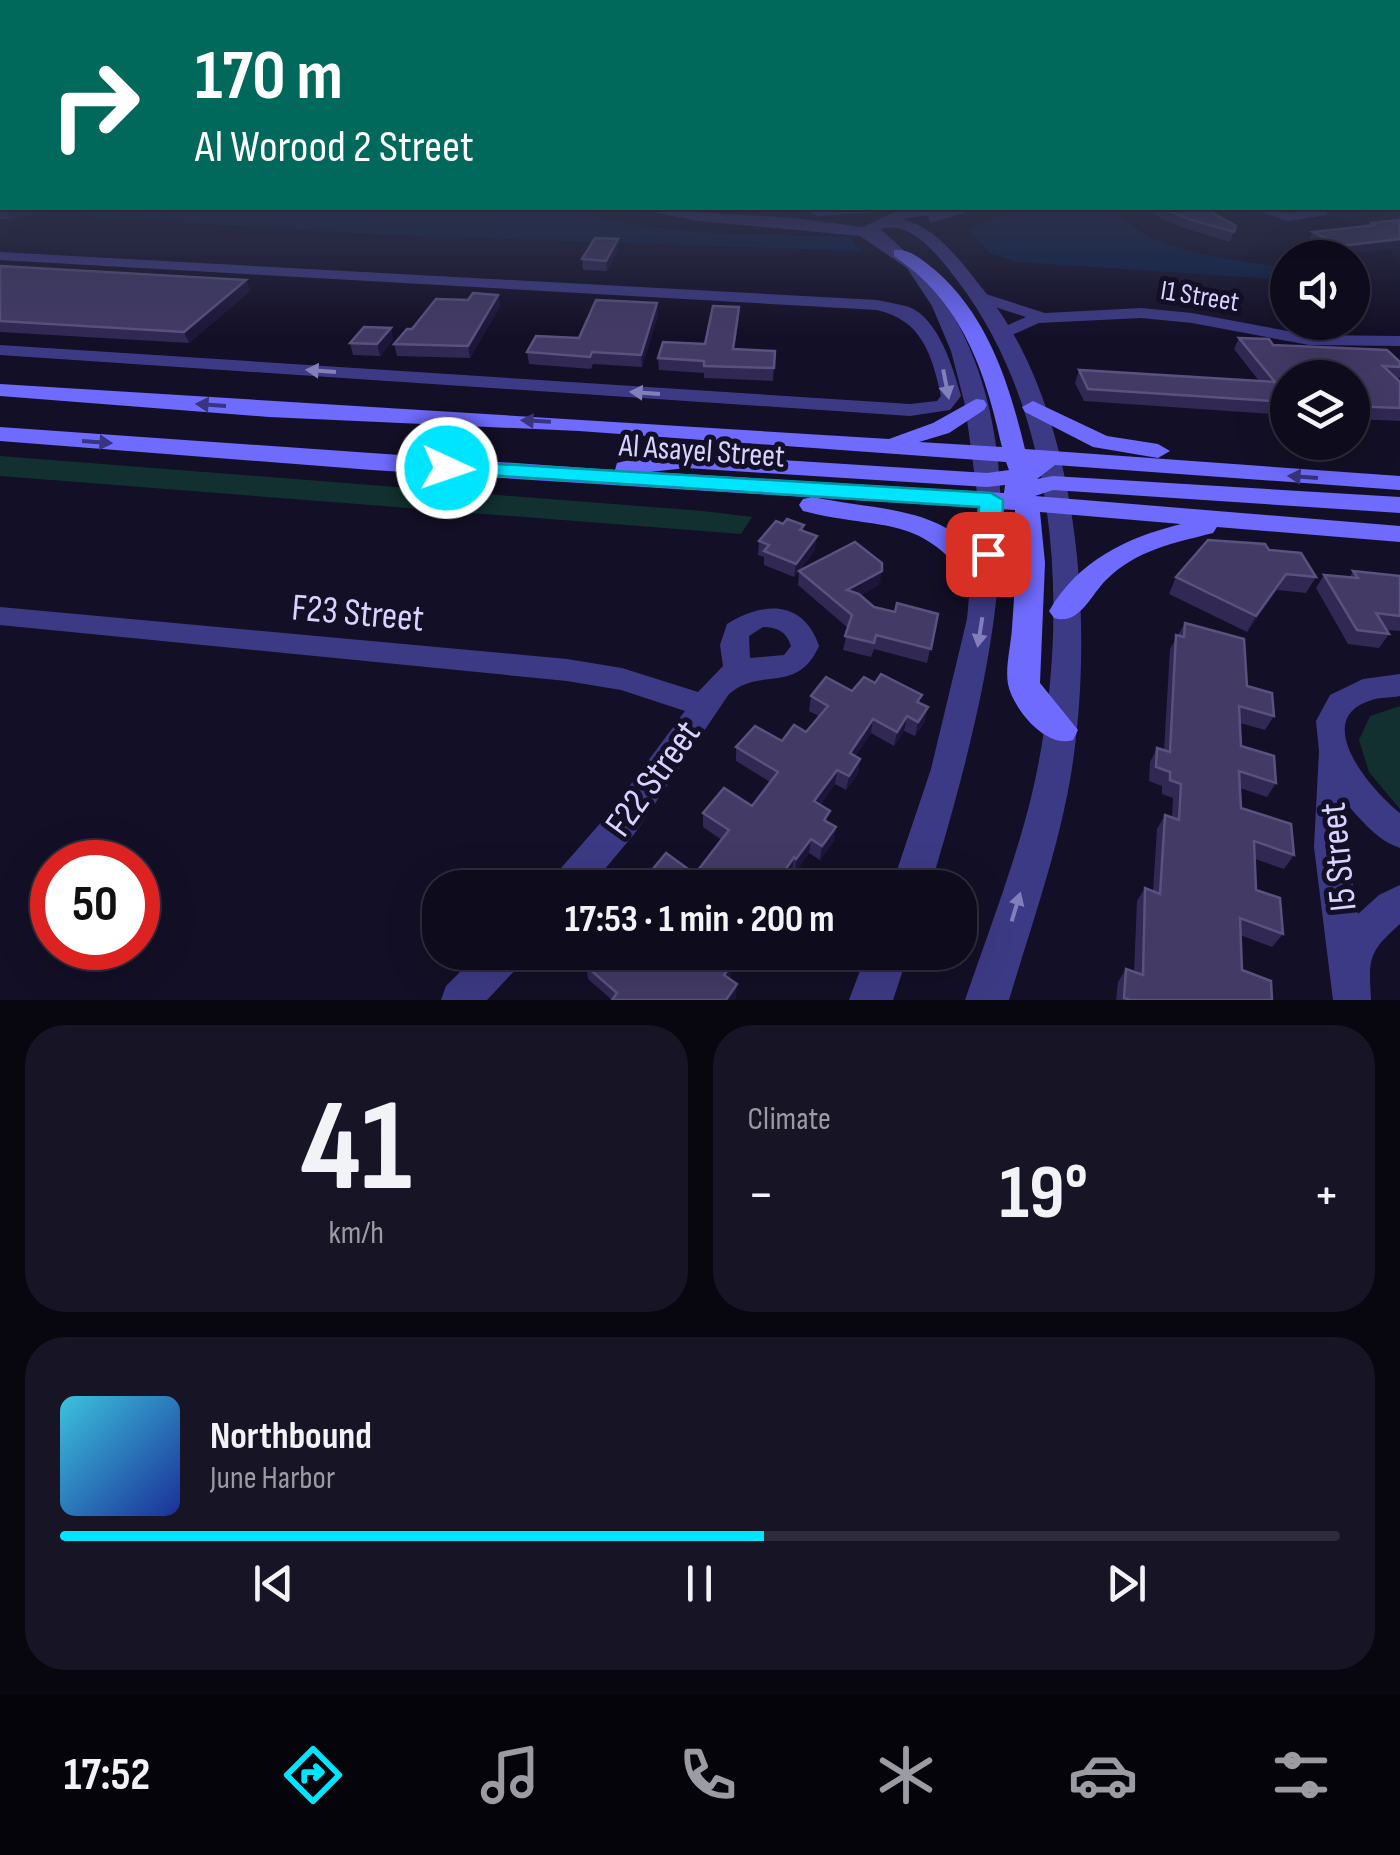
<!DOCTYPE html>
<html lang="en">
<head>
<meta charset="utf-8">
<style>
  body { margin:0; font-family:"Sofia Sans Condensed",sans-serif; background:#171425; color:#f1f3f6; height:100vh; display:flex; flex-direction:column; font-size:38px; white-space:nowrap }
  * { box-sizing:border-box; margin:0 }
  p { font-size:32px; color:#9b9ba3 }
  .icon { flex:none; width:55px; height:55px; fill:none; stroke:currentColor; stroke-width:2; stroke-linecap:round; stroke-linejoin:round }
  .map { position:relative; height:1000px; overflow:hidden }
  .panel { display:flex; flex-direction:column; gap:25px; padding:25px; background:#08060f; flex:1 }
  .panel>* { flex:none }
  .hud { position:absolute; left:0px; top:0px; width:1400px; height:210px; box-shadow:0 10px 40px #0002,0 0 0 2px #2e2b3b; background:#00695c; color:#fff; overflow:hidden }
  .buttons { position:absolute; left:1270px; top:240px; display:grid; gap:20px }
  .buttons a { display:grid; place-items:center; width:100px; height:100px; border-radius:50%; background:#0e0b1c; box-shadow:0 10px 40px #0002,0 0 0 2px #2e2b3b; font-size:50px }
  .speed { position:absolute; left:30px; top:840px; display:flex; gap:20px; font-size:50px; font-weight:700; text-align:center }
  .speed>* { display:grid; place-content:center; width:130px; height:130px; border-radius:50%; background:#0e0b1c; box-shadow:0 10px 40px #0002,0 0 0 2px #2e2b3b; line-height:1 }
  .speed .limit { border:15px solid #d22; background:#fff; color:#111 }
  .pin { position:absolute; display:grid; place-items:center; width:85px; height:85px; color:#fff; margin:-42px; border-radius:20px; box-shadow:0 5px 15px #0006 }
  .me { position:absolute; width:110px; margin:-55px; rotate:93deg; stroke-linejoin:round; filter:drop-shadow(0 0 8px #0008) }
  .turn { display:flex; align-items:center; gap:35px; height:210px; padding:0 30px; font-size:45px }
  .turn .icon { width:130px; height:130px; stroke-width:2.5 }
  .turn b { display:block; font-size:70px; line-height:85px }
  .big { font-size:75px; font-weight:700; line-height:1.1 }
  .panel .tile { flex:1; display:flex; flex-direction:column; justify-content:center; gap:15px; min-width:0; padding:0 35px; border-radius:40px; background:#171425 }
  .panel .dial { align-items:center; gap:0 }
  .dial b { font-size:130px; line-height:1 }
  .song { display:flex; align-items:center; gap:30px }
  .cover { width:120px; height:120px; border-radius:15px; background:linear-gradient(135deg,hsl(190 70% 55%),hsl(230 70% 35%)) }
  .played { height:10px; border-radius:5px; background:linear-gradient(90deg,#00e5ff 55%,#2e2b3b 55%) }
  .keys { display:flex; justify-content:space-around; direction:ltr }
  .heat { display:flex; justify-content:space-between; align-items:center; font-size:55px; direction:ltr }
  .panel .tiles { flex:1; display:grid; gap:25px; grid-template-columns:1fr 1fr }
  .tile:last-child { grid-column:span 2 }
  .trip { position:absolute; left:422px; top:870px; width:555px; height:100px; border-radius:40px; background:#0e0b1c; box-shadow:0 10px 40px #0002,0 0 0 2px #2e2b3b; font-weight:700; line-height:100px; text-align:center }
  .menu { display:flex; height:160px; justify-content:space-around; align-items:center; background:#06040b; color:#9b9ba3 }
  .menu .icon { width:70px; height:70px }
  .menu .current { color:#00e5ff }
  .menu b { font-size:45px; color:#f1f3f6 }
  .map>svg:first-child { display:block }
</style>
</head>
<body>
<div class="map">
<svg width="1400" height="1000" viewBox="0 0 1400 1000">
  <rect width="100%" height="100%" fill="#130f26"/>
  <g fill="#12302f">
    <path d="M0,456L703,511L752,517L741,534L0,476Z"/>
    <path d="M1400,706V809L1369,772L1359,740L1370,716Z"/>
  </g>
  <g fill="#0a1f44">
    <path d="M86,208H571C660,240 758,232 851,237L860,251L388,235L92,217Z"/>
    <path d="M1023,208H1114C1140,250 1239,262 1287,267V280L1019,262L989,253L967,228Z"/>
  </g>
  <g fill="none" stroke-linecap="round" stroke-linejoin="round">
    <g fill="#3d3a85" fill-rule="evenodd">
      <path d="M1248,208H1267L1288,213L1328,208L1326,215L1288,221Z"/>
      <path d="M0,252L877,300C887,302 899,304 909,307C938,318 953,367 961,396L950,410L910,416L0,355V345L910,404L937,401L941,396C932,355 922,320 877,310L0,260Z"/>
      <path d="M974,294H986L1045,313L1141,308L1192,313L1309,335L1400,336V346L1309,345L1192,323L1141,318L1039,323L1003,339L997,338V330L1026,317L974,300Z"/>
      <path d="M0,607L567,659L622,668L698,692L723,666L720,645L727,624C762,602 803,599 819,646C797,695 762,666 729,694L635,833L589,888H549L554,876L611,811L685,711L621,690L567,681L0,625ZM763,627C777,627 787,632 791,646L784,655L750,658L749,636Z"/>
      <path d="M1400,674V696C1390,698 1378,697 1369,701C1310,721 1374,793 1400,813V848C1377,840 1362,821 1346,803L1349,863L1358,914L1379,895L1400,885V924C1367,953 1369,959 1371,1000H1333L1314,847L1319,751L1316,721L1330,695L1363,679Z"/>
      <path d="M480,952H525L520,965L487,1000H441L446,986Z"/>
    </g>
    <g fill="#3d3a85" fill-rule="evenodd">
      <path d="M633,208L794,218L863,227L894,212L980,208L934,222L929,221V215L902,219C939,228 964,266 986,293C1084,416 1097,647 1067,796C1053,865 1029,933 1009,1000H965C988,933 1014,866 1031,798C1071,632 1064,420 957,280C940,258 912,219 880,229C1074,388 991,683 930,888H891L931,769L967,619L978,500L965,405L951,351L932,306L907,268L860,236L699,221Z"/>
      <path d="M820,208H889L882,212L817,216L810,212Z"/>
      <path d="M867,952H909L893,1000H849Z"/>
    </g>
    <g fill="#6f6bff" fill-rule="evenodd">
      <path d="M894,250C909,248 923,260 935,270C988,316 1009,383 1025,449L1400,476V490L1055,465L1037,479L1053,476L1400,497V513L1053,490L1035,496L1400,526V542L1217,527L1213,533C1174,543 1136,550 1106,580C1090,596 1079,626 1054,618L1049,611C1079,560 1126,538 1181,524L1040,512L1045,563L1040,683L1078,730L1073,740C1046,749 1013,709 1008,684C1005,668 1011,645 1012,628C1015,588 1017,550 1015,510L372,470L0,441V427L615,470L617,463L625,461L686,454L987,473L1009,470L1006,462L579,431L269,417L0,396V384L889,439L933,423L976,399L984,400L987,405L984,410L949,433L919,442L1002,447C985,370 962,302 894,256ZM686,468L987,487L1005,485L1004,493L650,472Z"/>
      <path d="M1033,401L1107,436L1158,444L1170,451L1158,458L1093,447L1025,412L1022,407Z"/>
      <path d="M812,497C892,513 953,504 1000,583L996,590H976C921,511 885,532 803,511L799,505L803,499Z"/>
    </g>
  </g>
  <g fill="#312854">
    <path d="M0,195L33,214L11,219H0Z"/>
    <path d="M1139,208H1204L1236,226L1230,242L1184,228Z"/>
    <path d="M1400,220L1336,256L1308,242L1313,232L1369,226L1370,223Z"/>
    <path d="M618,249L607,271L583,270L582,259Z"/>
    <path d="M0,266L246,280L250,291L189,343L0,332Z"/>
    <path d="M498,295L500,306L470,358L397,356L394,344L412,329L468,300Z"/>
    <path d="M657,303L658,315L642,367L593,364L591,369L529,364L527,352L579,338Z"/>
    <path d="M739,318L734,349L775,351L773,381L704,378V373L659,370L658,358L705,344Z"/>
    <path d="M391,328L393,340L380,356L353,355L350,343Z"/>
    <path d="M1239,338L1400,367V377L1398,379H1397L1400,382V421L1352,419V378H1288V415L1084,401L1075,383L1079,370L1259,381L1234,349Z"/>
    <path d="M783,524L804,525L803,531L815,550L799,571L879,585L861,595L874,607L895,612L938,614L927,663L874,649L871,657L843,650L848,628L798,585L799,571L794,577L764,565V557L758,555L759,541Z"/>
    <path d="M1269,550L1316,577L1306,593L1277,590L1247,632L1169,594L1176,577Z"/>
    <path d="M1353,571L1400,576V631L1386,630L1389,634L1379,648L1348,644L1316,588L1324,575L1350,577Z"/>
    <path d="M1185,623L1274,716L1265,730L1240,723L1241,746L1276,783L1267,797L1240,788L1241,808L1294,855L1284,869L1255,859L1256,890L1283,934L1272,947L1240,935L1242,970L1272,1000H1116L1118,982L1126,969L1134,972L1137,901L1145,888L1153,891L1157,829L1165,815L1172,817L1173,798L1162,794V786L1149,781L1150,762L1157,748L1164,750L1170,649Z"/>
    <path d="M852,691L920,703L925,721L915,736L904,731L894,746L871,733L855,756L860,759L858,773L846,790L835,784L820,805L828,822L834,841L820,860L809,853L795,873L792,871L781,888H643V881L695,874L722,840L703,827V813L752,806L770,782L736,761V747L782,741L806,732L819,716L809,711L811,696Z"/>
    <path d="M646,952H735L729,961L731,977L730,979L736,997L734,1000H612L588,979L586,966L642,958Z"/>
  </g>
  <g fill="#1d163a">
    <path d="M16,208H46L33,214L11,219L6,210Z"/>
    <path d="M618,239V249L607,271L606,261Z"/>
    <path d="M1400,239V248L1336,256L1341,246Z"/>
    <path d="M246,280L250,291L189,343L184,332Z"/>
    <path d="M498,295L500,306L470,358L468,346Z"/>
    <path d="M657,303L658,315L642,367L641,355Z"/>
    <path d="M391,328L393,340L380,356L377,344Z"/>
    <path d="M817,536L815,550L794,577L796,564Z"/>
    <path d="M882,571L879,585L845,604L847,590Z"/>
    <path d="M1286,574L1277,590L1247,632L1256,616Z"/>
    <path d="M928,707L925,721L915,736L918,722Z"/>
    <path d="M907,716L904,731L894,746L897,732Z"/>
    <path d="M873,719L871,733L847,767L850,753Z"/>
    <path d="M860,759L858,773L846,790L849,776Z"/>
    <path d="M837,770L835,784L812,815L814,801Z"/>
    <path d="M836,827L834,841L820,860L822,846Z"/>
    <path d="M811,839L809,853L795,873L796,859Z"/>
    <path d="M794,857L792,871L781,888H773Z"/>
    <path d="M727,952H735L723,970V957Z"/>
    <path d="M732,964L731,977L724,988V975Z"/>
    <path d="M737,984L736,997L734,1000H726Z"/>
  </g>
  <g fill="#433a66" stroke="#5a527e" stroke-width="2.5">
    <path d="M0,195H2V208H16L0,210Z"/>
    <path d="M1163,208H1204L1236,226L1234,232L1188,219Z"/>
    <path d="M1400,220V239L1341,246L1313,232L1376,225L1370,223Z"/>
    <path d="M595,238L618,239L606,261L582,259Z"/>
    <path d="M0,266L246,280L184,332L0,321Z"/>
    <path d="M473,293L498,295L468,346L394,344L407,329H412L436,299L468,300Z"/>
    <path d="M596,300L657,303L641,355L592,352L590,357L527,352L536,336L579,338Z"/>
    <path d="M713,306L739,307L733,349L775,351L774,368L704,366V361L658,358L663,342L705,344Z"/>
    <path d="M364,327L391,328L377,344L350,343Z"/>
    <path d="M1239,338L1269,339L1273,345L1387,350L1400,362V367L1383,366L1400,382V408L1352,406V378H1288V402L1088,389L1079,370L1275,382Z"/>
    <path d="M787,519L804,525L800,530L817,536L796,564L764,551L769,545L759,541L776,521L783,524Z"/>
    <path d="M1208,540L1265,544L1269,550L1301,553L1316,577L1286,574L1256,616L1176,577Z"/>
    <path d="M855,542L882,563V571L847,590L859,594L874,607L895,612L897,603L938,614L931,649L876,635L874,643L845,636L852,615L799,571Z"/>
    <path d="M1353,571L1400,576V616L1376,613L1389,634L1357,630L1324,575L1358,578Z"/>
    <path d="M1185,623L1244,639L1247,686L1272,693L1274,716L1239,706L1241,746L1274,756L1276,783L1239,771L1241,808L1291,824L1294,855L1254,841L1256,890L1280,898L1283,934L1240,918L1242,970L1271,981L1272,1000H1130L1124,998L1126,969L1143,975L1145,888L1160,894L1165,815L1179,820L1181,784L1170,780V772L1156,767L1157,748L1170,752L1176,635L1184,637Z"/>
    <path d="M881,674L922,695L917,702L928,707L918,722L907,716L897,732L873,719L850,753L860,759L849,776L837,770L814,801L830,811L824,820L836,827L822,846L811,839L796,859L794,857L773,888H651L643,881L666,853L695,874L729,830L703,813L724,788L752,806L778,772L736,747L755,726L782,741L794,725L806,732L828,706L811,696L826,677L852,691L864,677L875,683Z"/>
    <path d="M597,952H636L642,958L646,952H727L723,957L732,964L724,975L737,984L726,1000H612L617,993L586,966Z"/>
  </g>
  <defs><path id="oneway-solid" d="M-6-.8H1V-3.2L6.5 0L1 3.2V.8H-6Z" transform="scale(2.5)"/></defs>
  <g fill="#837fbc">
    <use href="#oneway-solid" transform="translate(321 371) rotate(-176)"/>
    <use href="#oneway-solid" transform="translate(946 384) rotate(79)"/>
    <use href="#oneway-solid" transform="translate(645 393) rotate(-176)"/>
    <use href="#oneway-solid" transform="translate(980 632) rotate(99)"/>
    <use href="#oneway-solid" transform="translate(1016 907) rotate(-73)"/>
  </g>
  <g fill="#38347d">
    <use href="#oneway-solid" transform="translate(211 405) rotate(-176)"/>
    <use href="#oneway-solid" transform="translate(536 421) rotate(-177)"/>
    <use href="#oneway-solid" transform="translate(97 442) rotate(4)"/>
    <use href="#oneway-solid" transform="translate(1303 477) rotate(-176)"/>
  </g>
  <linearGradient id="sky" x2="0" y2="1"><stop stop-color="#0a0815"/><stop offset="0.58" stop-color="#333752"/><stop offset="1" stop-color="#333752" stop-opacity="0"/></linearGradient>
  <rect width="1400" height="335" fill="url(#sky)"/>
  <path fill="#00e5ff" stroke="#0095a6" stroke-width="2.5" d="M447,461L991,493L1003,500L1001,554L988,562L976,554L979,507L439,472L436,468Z"/>
  <g text-anchor="middle" stroke-width="10" stroke-linejoin="round" paint-order="stroke">
    <g font-size="28" fill="#d9d4ff" stroke="#130f26">
      <text transform="translate(1200 295) rotate(9)" y="10">I1 Street</text>
    </g>
    <g font-size="32" fill="#d9d4ff" stroke="#130f26">
      <text transform="translate(702 450) rotate(4)" y="11">Al Asayel Street</text>
    </g>
    <g font-size="38" fill="#d9d4ff" stroke="#130f26">
      <text transform="translate(358 612) rotate(5)" y="13">F23 Street</text>
      <text transform="translate(652 778) rotate(-54)" y="13">F22 Street</text>
      <text transform="translate(1337 857) rotate(-96)" y="13">I5 Street</text>
    </g>
  </g>
</svg>
<div class="buttons">
<a><svg class="icon" aria-label="sound" viewBox="0 0 24 24"><path d="M4 9h4l5-4v14l-5-4H4zM17 9q2 3 0 6"/></svg></a>
<a><svg class="icon" aria-label="layers" viewBox="0 0 24 24"><path d="M12 4l9 5-9 5-9-5zM3 14l9 5 9-5"/></svg></a>
</div>
<div class="speed"><div class="limit">50</div></div>
<div class="pin" style="left:988px;top:554px;background:#d93025"><svg class="icon" aria-label="arrive" viewBox="0 0 24 24"><path d="M6 21V4h12l-3 4 3 4H6"/></svg></div>
<svg class="me" style="left:447px;top:468px" viewBox="-20 -20 40 40"><circle r="17" fill="#00e5ff" stroke="#fff" stroke-width="3"/><path d="M0-11L8 9 0 5-8 9z" fill="#fff"/></svg>
<div class="trip">17:53 · 1 min · 200 m</div>
<div class="hud">
<div class="turn"><svg class="icon" aria-label="right" viewBox="0 0 24 24"><path d="M7 20v-9h11M14 6l5 5-5 5"/></svg><div><b>170 m</b>Al Worood 2 Street</div></div>
</div>
</div>
<section class="panel">
<div class="tiles">
<div class="tile dial"><b>41</b><p>km/h</p></div>
<div class="tile"><p>Climate</p>
<div class="heat"><a>−</a><b class="big">19°</b><a>+</a></div>
</div>
<div class="tile">
<div class="song"><i class="cover"></i><div><b>Northbound</b><p>June Harbor</p></div></div>
<div class="played"></div>
<div class="keys"><svg class="icon" aria-label="previous" viewBox="0 0 24 24"><path d="M18 5L8 12l10 7zM5 5v14"/></svg><svg class="icon" aria-label="pause" viewBox="0 0 24 24"><path d="M8 5v14M16 5v14"/></svg><svg class="icon" aria-label="next" viewBox="0 0 24 24"><path d="M6 5l10 7-10 7zM19 5v14"/></svg></div>
</div>
</div>
</section>
<nav class="menu">
<b>17:52</b>
<svg class="icon current" aria-label="directions" viewBox="0 0 24 24"><path d="M12 3l9 9-9 9-9-9zM9 14v-3h6M13 9l2 2-2 2"/></svg>
<svg class="icon" aria-label="music" viewBox="0 0 24 24"><path d="M9 18V5l10-2v13"/><circle cx="6" cy="18" r="3"/><circle cx="16" cy="16" r="3"/></svg>
<svg class="icon" aria-label="phone" viewBox="0 0 24 24"><path d="M5 4h4l2 5-3 2q2 4 5 5l2-3 5 2v4C11 20 4 13 5 4z"/></svg>
<svg class="icon" aria-label="climate" viewBox="0 0 24 24"><path d="M12 3v18M4 7l16 10M4 17L20 7"/></svg>
<svg class="icon" aria-label="car" viewBox="0 0 24 24"><path d="M5 17H2v-5l4-1 3-4h7l3 4 3 1v5h-3M9 17h6M6 11h13"/><circle cx="7" cy="17" r="2"/><circle cx="17" cy="17" r="2"/></svg>
<svg class="icon" aria-label="filters" viewBox="0 0 24 24"><path d="M4 7h16M4 17h16"/><circle cx="9" cy="7" r="2"/><circle cx="15" cy="17" r="2"/></svg>
</nav>
</body>
</html>
